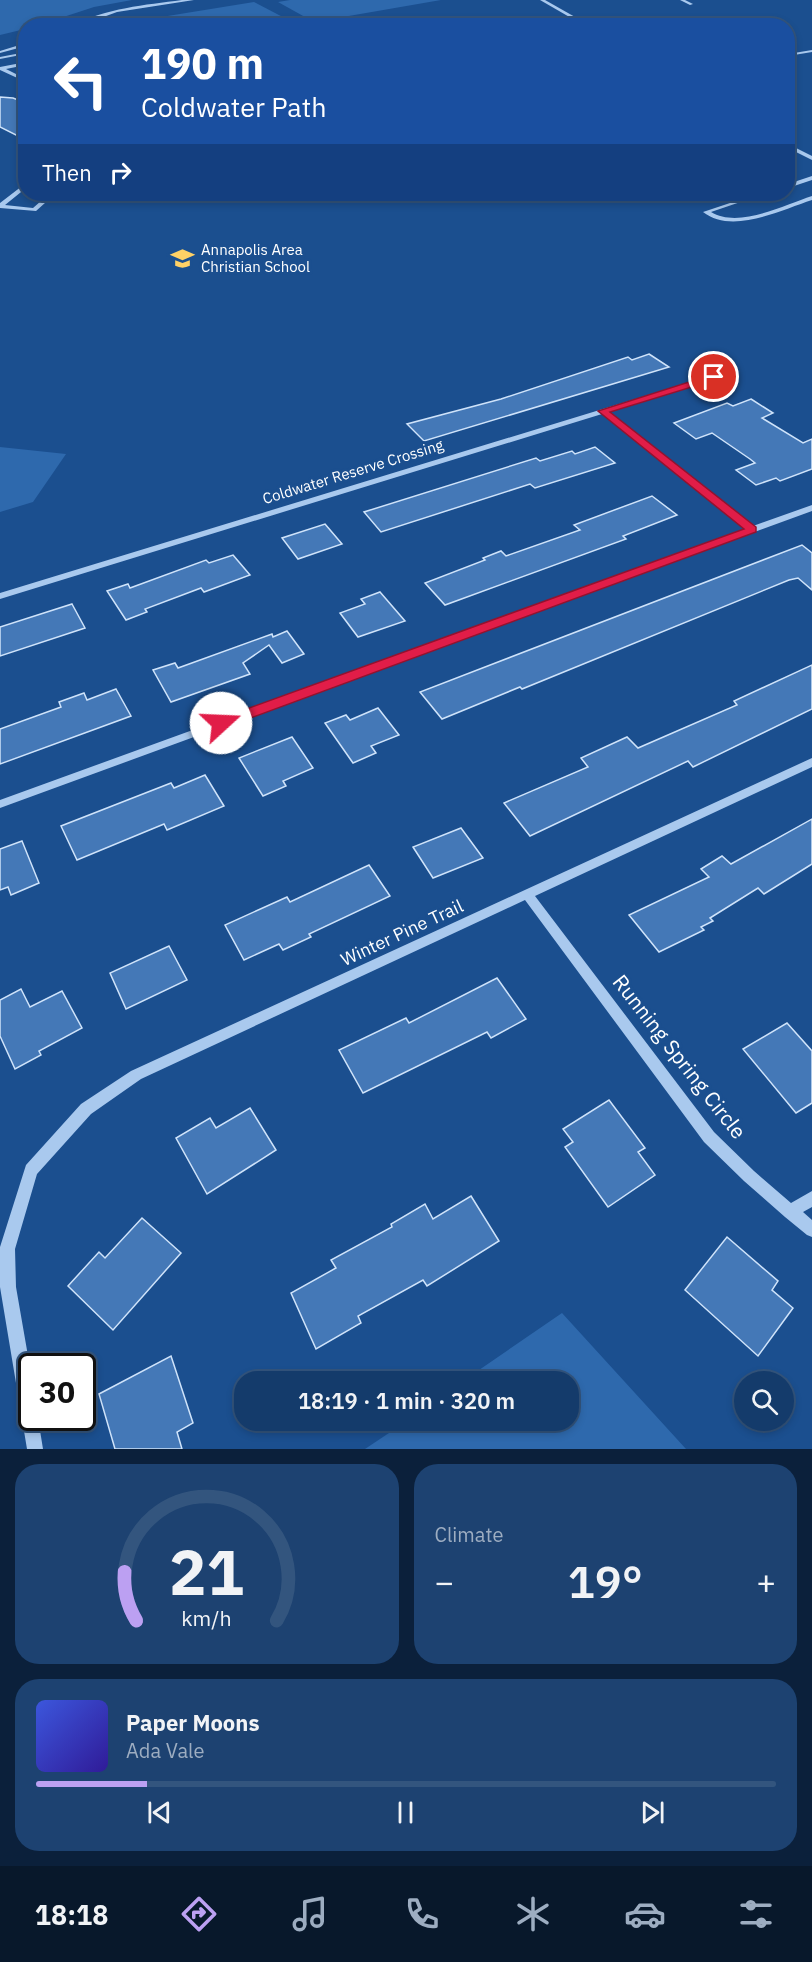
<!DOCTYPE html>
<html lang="en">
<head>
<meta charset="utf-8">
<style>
  body { margin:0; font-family:"IBM Plex Sans",sans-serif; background:#1d4271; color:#f1f3f6; height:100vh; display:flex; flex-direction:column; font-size:22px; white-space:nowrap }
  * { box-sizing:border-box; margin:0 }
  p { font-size:20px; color:#9dadc1 }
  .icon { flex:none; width:33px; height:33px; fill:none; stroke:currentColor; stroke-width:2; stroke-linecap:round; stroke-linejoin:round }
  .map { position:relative; height:1449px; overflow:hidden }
  .sheet { display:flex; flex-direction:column; gap:15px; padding:15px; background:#0b203b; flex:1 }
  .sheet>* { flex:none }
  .guide { position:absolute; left:18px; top:18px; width:777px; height:183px; border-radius:24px; box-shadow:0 3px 9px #0003,0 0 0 2px #33557e; background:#1a4fa0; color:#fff; overflow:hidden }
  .fabs { position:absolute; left:734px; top:1371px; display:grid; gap:12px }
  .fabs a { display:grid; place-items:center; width:60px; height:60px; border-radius:50%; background:#143b6b; box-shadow:0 3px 9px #0003,0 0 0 2px #33557e; font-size:30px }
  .speed { position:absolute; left:18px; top:1353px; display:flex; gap:12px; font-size:30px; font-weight:700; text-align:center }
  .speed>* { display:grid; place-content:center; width:78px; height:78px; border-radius:50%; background:#143b6b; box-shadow:0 3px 9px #0003,0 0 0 2px #33557e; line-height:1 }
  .speed .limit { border:3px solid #111; border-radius:9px; background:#fff; color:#111 }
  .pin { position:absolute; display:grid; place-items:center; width:51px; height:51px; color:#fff; margin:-26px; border:3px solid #fff; border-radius:50%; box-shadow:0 2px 6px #0007 }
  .me { position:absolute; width:66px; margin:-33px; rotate:70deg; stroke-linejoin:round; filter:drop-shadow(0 0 4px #0008) }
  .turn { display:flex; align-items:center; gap:21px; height:126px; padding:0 24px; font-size:27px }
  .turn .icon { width:78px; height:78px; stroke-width:2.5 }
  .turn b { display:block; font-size:42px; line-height:51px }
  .then { display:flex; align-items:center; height:57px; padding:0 24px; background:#0003; gap:12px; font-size:22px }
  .big { font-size:45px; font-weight:600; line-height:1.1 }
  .sheet .tile { flex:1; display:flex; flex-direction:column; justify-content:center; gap:9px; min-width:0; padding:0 21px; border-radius:24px; background:#1d4271 }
  .sheet .dial { align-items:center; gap:0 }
  .dial svg { height:156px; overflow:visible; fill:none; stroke:#33557e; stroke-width:7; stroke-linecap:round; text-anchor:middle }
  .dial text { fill:#f1f3f6; stroke:none }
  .song { display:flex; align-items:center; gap:18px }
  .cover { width:72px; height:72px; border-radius:9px; background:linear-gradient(135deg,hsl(230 70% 55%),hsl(250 70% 35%)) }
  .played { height:6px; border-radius:3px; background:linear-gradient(90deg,#bca0f2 15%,#33557e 15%) }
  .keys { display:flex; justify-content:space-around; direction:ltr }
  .heat { display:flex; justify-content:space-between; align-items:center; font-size:33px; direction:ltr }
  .sheet .tiles { flex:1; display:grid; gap:15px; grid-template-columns:1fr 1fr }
  .tile:last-child { grid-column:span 2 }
  .trip { position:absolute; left:234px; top:1371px; width:345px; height:60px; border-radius:24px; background:#143b6b; box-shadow:0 3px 9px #0003,0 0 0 2px #33557e; font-weight:600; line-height:60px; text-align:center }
  .menu { display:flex; height:96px; justify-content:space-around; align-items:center; background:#08182b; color:#9dadc1 }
  .menu .icon { width:42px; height:42px }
  .menu .active { color:#bca0f2 }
  .menu b { font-size:27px; color:#f1f3f6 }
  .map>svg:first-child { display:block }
</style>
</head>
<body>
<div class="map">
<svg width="812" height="1449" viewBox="0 0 812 1449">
  <rect width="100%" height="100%" fill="#1b4f8f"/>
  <g fill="#2e69ad">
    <path d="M0,0H132L94,7L39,25L26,26L25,29L0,35Z"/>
    <path d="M290,0H441L314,22L278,2Z"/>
    <path d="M254,2L298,25H112Z"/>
    <path d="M0,447L66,454L33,502L0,512Z"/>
    <path d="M562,1313L686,1449H365L407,1421L568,1420V1382L463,1381Z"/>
  </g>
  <g fill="#4478b7" stroke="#cfe3fa" stroke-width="1.5">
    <path d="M0,97L13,98L26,103V140L0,127Z"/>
    <path d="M649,354L669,367L424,441L407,424L501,399L628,357L632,360Z"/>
    <path d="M751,399L773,413L762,418L803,443L812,439V469L780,481L776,478L756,485L736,470L755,463L750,459L712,433L696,439L674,423L727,403L733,406Z"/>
    <path d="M595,447L615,463L535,488L530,484L381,532L364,512L536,458L540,461L572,451L575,454Z"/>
    <path d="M652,496L677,515L623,536L626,539L445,605L425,583L485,560L483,558L501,551L506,556L580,530L574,525Z"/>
    <path d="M325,524L342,544L298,559L282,538Z"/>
    <path d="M802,545L812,553V590L798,578L789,580L522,689L520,687L442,719L420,692Z"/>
    <path d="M233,555L250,575L204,592L201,588L145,609L147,612L126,620L107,591L128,584L130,588L206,560L209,563Z"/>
    <path d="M380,592L405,621L358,637L340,613L365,604L361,599Z"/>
    <path d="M72,604L85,628L0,656V627Z"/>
    <path d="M287,631L304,654L282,663L269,645L243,663L250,674L171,702L153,670L175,663L178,668L272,634L273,637Z"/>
    <path d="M812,665V709L693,767L688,761L530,836L504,803L588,767L581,758L627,737L638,748L737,705L734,701Z"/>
    <path d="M116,689L131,716L0,764V729L61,707L59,702L84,693L87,700Z"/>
    <path d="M378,708L399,735L371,746L376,753L353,763L325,723L346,715L350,720Z"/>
    <path d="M292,737L313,768L283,781L286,786L263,796L239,758Z"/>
    <path d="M205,775L224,806L167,830L164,824L77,860L61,826L171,783L174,788Z"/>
    <path d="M812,819V864L764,894L758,888L710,918L713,921L701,927L704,930L659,952L629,915L709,877L701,869L722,856L731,864Z"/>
    <path d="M461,828L483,858L433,878L413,847Z"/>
    <path d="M22,841L39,883L11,895L8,887L0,890V849Z"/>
    <path d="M369,865L390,896L309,934L311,937L283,950L279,944L244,960L225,925L287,897L290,902Z"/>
    <path d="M169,946L187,980L126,1009L110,973Z"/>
    <path d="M497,978L526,1019L491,1038L487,1032L363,1093L339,1050L406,1018L409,1023Z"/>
    <path d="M21,989L30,1007L62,991L82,1028L39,1051L41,1055L15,1069L0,1036V1000Z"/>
    <path d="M787,1023L812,1051V1103L796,1113L743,1049Z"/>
    <path d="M609,1100L645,1148L638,1152L655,1175L608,1207L565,1147L573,1142L563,1129Z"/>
    <path d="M250,1108L276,1150L207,1194L176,1138L210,1118L216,1128Z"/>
    <path d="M471,1196L499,1241L427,1286L423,1280L358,1316L361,1323L316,1349L291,1293L336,1268L331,1260L392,1227L391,1224L425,1204L433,1219Z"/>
    <path d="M142,1218L181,1253L113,1330L68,1286L99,1252L105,1258Z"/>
    <path d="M727,1237L778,1281L772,1290L793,1308L758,1356L685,1290Z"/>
    <path d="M171,1356L193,1423L177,1432L182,1449H115L99,1394Z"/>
  </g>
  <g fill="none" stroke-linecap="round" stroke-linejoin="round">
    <g fill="#a9c9ee" fill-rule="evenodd">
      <path d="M182,0H194L117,12L79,26H72C106,8 145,5 182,0Z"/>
      <path d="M540,0H545L591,26H585Z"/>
      <path d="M680,0H685L693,4L690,5Z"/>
      <path d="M667,17L698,26C687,26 676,20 665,19C645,19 625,26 604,26Z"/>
      <path d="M26,43V46L0,53V51Z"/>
      <path d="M812,50V52L788,56V54Z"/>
      <path d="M26,52V54L0,59V57Z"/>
      <path d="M26,62V65L6,69L26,79V82L0,70V67Z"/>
      <path d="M788,144L812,156V160L788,148Z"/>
      <path d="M812,176V180L788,188V184Z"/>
      <path d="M26,183V188L5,205L33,208L49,194H55L36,211L0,208V203Z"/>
      <path d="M757,194H764L711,212C739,229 784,205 812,196V200C781,210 732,235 703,212Z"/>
      <path d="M714,375H717V379L609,412L753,526L812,505V511L0,808V800L746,529L602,414L0,599V593Z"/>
      <path d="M812,758V767L535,896L714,1132L754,1171L791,1203L812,1191V1207L803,1212L812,1220V1237L807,1235L785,1217L744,1181L704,1142L525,900L141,1079L91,1114L37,1174L15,1249L16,1287L32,1379V1418H38L43,1449H27L0,1287V1247L26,1165L81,1104L131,1071Z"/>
    </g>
  </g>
  <path fill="#e11d48" stroke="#92132f" stroke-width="1.5" d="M714,374L719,377L718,379L610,412L756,527V532L226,727H216V720L744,529L598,411Z"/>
  <defs>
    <symbol id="school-bare" viewBox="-9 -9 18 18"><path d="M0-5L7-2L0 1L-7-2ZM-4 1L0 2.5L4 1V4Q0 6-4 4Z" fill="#ffd166" stroke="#1b4f8f" stroke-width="2.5" paint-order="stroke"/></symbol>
  </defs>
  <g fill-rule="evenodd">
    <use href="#school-bare" x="166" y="242" width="33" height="33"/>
  </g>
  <g text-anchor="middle" stroke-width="6" stroke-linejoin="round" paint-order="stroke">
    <g font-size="15" fill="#fff" stroke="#1b4f8f" text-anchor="start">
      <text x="201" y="255">Annapolis Area<tspan x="201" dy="17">Christian School</tspan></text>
    </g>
    <g font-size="15" fill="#fff" stroke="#1b4f8f">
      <text transform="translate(353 472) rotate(-17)" y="5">Coldwater Reserve Crossing</text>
    </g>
    <g font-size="18" fill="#fff" stroke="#1b4f8f">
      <text transform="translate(402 933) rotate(-25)" y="6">Winter Pine Trail</text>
    </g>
    <g font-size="21" fill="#fff" stroke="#1b4f8f">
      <text transform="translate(679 1057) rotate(52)" y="7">Running Spring Circle</text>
    </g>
  </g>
</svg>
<div class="fabs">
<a><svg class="icon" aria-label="search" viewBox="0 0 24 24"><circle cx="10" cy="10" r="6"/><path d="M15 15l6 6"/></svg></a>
</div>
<div class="speed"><div class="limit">30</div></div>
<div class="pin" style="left:714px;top:377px;background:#d93025"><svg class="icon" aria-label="arrive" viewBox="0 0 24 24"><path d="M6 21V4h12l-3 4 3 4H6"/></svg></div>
<svg class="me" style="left:221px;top:723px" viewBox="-20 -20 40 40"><circle r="19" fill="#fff"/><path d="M0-13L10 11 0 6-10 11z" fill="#e11d48"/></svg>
<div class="trip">18:19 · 1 min · 320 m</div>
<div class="guide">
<div class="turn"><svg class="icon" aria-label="left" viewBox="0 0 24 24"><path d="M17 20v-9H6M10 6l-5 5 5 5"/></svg><div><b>190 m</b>Coldwater Path</div></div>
<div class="then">Then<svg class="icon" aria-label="right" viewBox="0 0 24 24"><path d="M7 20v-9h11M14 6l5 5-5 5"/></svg></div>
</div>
</div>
<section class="sheet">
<div class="tiles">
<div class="tile dial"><svg viewBox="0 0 100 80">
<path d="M14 69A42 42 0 1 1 86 69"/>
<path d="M14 69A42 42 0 0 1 8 44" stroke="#bca0f2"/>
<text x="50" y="56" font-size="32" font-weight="700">21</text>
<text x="50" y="72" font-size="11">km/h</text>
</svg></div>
<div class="tile"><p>Climate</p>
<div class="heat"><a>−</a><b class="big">19°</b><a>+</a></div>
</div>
<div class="tile">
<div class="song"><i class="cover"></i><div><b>Paper Moons</b><p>Ada Vale</p></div></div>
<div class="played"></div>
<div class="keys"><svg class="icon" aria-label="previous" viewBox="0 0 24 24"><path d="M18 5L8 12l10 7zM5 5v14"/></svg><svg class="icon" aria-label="pause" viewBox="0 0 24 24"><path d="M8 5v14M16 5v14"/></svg><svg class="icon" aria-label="next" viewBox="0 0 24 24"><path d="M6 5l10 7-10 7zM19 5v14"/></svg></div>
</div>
</div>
</section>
<nav class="menu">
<b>18:18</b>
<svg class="icon active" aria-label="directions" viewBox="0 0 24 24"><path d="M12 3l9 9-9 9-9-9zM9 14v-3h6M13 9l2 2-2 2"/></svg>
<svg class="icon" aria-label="music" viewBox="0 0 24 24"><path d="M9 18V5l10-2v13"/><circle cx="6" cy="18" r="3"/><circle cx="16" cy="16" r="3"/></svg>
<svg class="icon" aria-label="phone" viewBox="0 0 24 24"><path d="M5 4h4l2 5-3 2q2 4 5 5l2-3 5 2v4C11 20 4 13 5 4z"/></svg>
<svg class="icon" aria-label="climate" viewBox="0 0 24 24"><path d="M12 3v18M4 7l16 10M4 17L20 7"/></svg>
<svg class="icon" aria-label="car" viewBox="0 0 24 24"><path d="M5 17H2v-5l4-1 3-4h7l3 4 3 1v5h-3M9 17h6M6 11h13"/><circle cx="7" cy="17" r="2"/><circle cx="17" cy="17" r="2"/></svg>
<svg class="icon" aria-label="filters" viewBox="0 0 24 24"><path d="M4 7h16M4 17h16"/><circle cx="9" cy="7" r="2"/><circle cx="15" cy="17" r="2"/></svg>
</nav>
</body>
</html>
